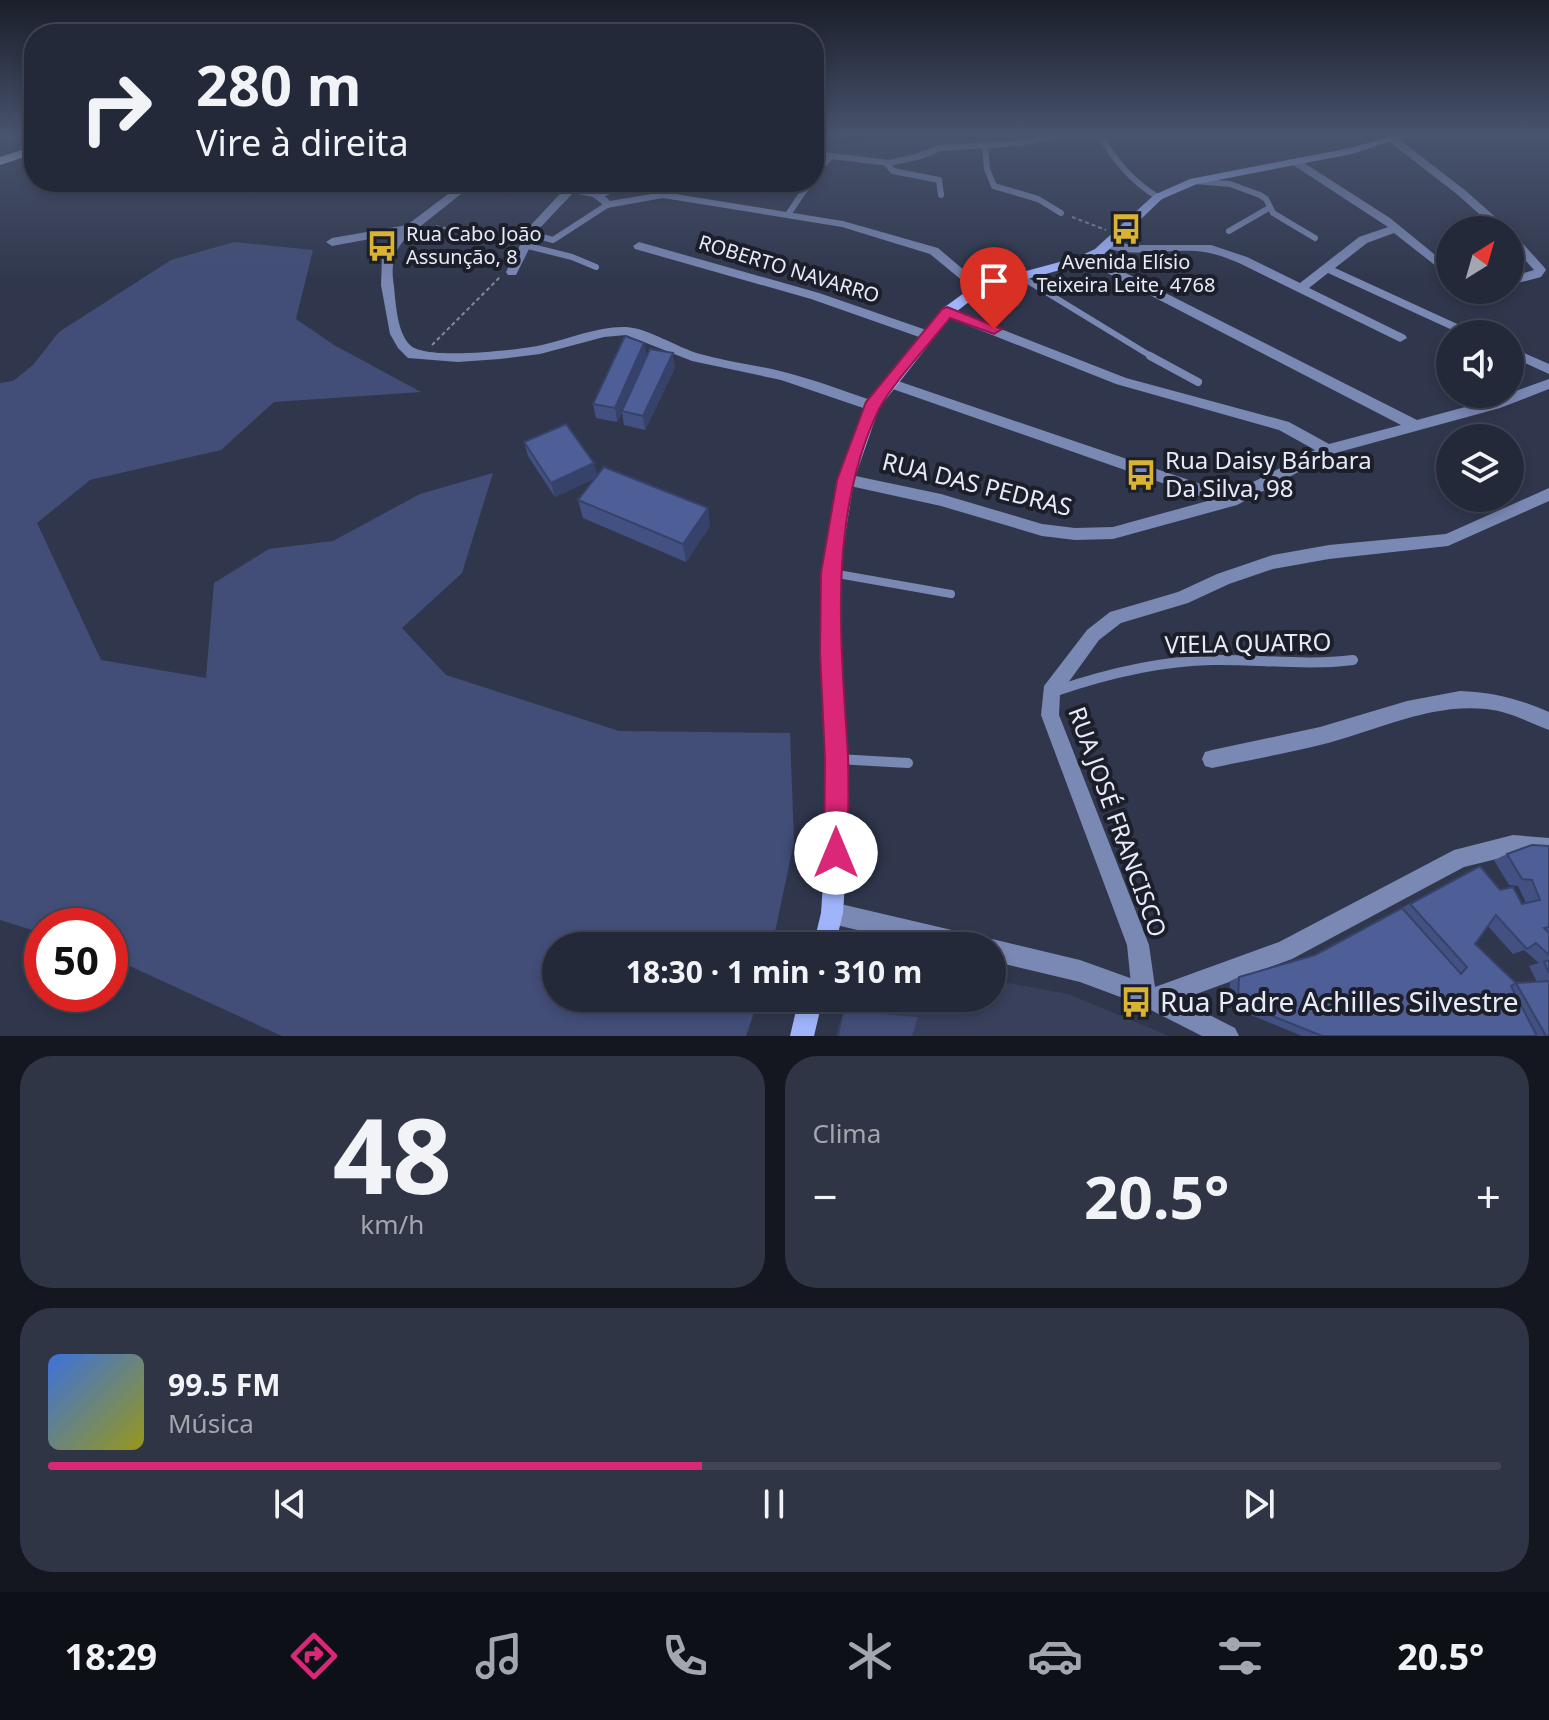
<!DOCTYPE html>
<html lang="pt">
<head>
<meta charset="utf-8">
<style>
  body { margin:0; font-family:"Noto Sans",sans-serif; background:#303545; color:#f1f3f6; height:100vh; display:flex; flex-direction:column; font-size:30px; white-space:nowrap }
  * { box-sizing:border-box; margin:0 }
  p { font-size:26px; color:#a3a6af }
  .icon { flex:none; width:44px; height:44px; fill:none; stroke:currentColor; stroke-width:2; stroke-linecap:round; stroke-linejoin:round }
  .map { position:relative; height:1036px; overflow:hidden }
  .drawer { display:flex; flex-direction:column; gap:20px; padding:20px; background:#141720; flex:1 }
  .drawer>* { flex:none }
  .top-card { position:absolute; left:24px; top:24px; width:800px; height:168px; border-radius:32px; box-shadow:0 4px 12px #0003,0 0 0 2px #414554; background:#24293a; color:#f1f3f6; overflow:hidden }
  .needle { width:52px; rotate:37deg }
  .tools { position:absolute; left:1436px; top:216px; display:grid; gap:16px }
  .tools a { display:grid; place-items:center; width:88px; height:88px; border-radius:50%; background:#24293a; box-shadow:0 4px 12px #0003,0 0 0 2px #414554; font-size:40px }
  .speed { position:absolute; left:24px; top:908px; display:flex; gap:16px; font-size:40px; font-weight:700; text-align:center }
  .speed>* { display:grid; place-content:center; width:104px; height:104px; border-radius:50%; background:#24293a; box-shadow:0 4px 12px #0003,0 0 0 2px #414554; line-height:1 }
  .speed .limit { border:12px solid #d22; background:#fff; color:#111 }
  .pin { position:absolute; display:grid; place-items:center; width:68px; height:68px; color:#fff; margin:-82px -34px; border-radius:50% 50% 50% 0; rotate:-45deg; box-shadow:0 0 8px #0007 }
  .pin .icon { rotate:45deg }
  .me { position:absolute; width:88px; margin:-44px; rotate:0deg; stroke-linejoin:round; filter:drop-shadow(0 0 6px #0008) }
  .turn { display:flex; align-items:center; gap:28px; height:168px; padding:0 40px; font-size:36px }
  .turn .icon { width:104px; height:104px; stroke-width:2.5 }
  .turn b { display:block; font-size:56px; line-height:68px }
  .big { font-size:60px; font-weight:700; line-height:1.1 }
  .drawer .widget { flex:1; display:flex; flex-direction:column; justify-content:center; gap:12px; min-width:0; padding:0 28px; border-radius:32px; background:#303545 }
  .drawer .dial { align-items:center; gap:0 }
  .dial b { font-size:104px; line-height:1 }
  .song { display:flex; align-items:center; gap:24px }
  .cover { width:96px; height:96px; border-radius:12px; background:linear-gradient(135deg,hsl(220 70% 55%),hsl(60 70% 35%)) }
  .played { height:8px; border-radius:4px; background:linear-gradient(90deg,#db2777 45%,#414554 45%) }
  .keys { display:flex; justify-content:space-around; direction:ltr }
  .heat { display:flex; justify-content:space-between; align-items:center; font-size:44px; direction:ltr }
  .drawer .tiles { flex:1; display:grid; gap:20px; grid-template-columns:1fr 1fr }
  .widget:last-child { grid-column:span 2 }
  .trip { position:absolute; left:542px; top:932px; width:464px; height:80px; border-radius:40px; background:#24293a; box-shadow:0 4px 12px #0003,0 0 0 2px #414554; font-weight:700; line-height:80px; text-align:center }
  .menu { display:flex; height:128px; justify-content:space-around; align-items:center; background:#0e1017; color:#a3a6af }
  .menu .icon { width:56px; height:56px }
  .menu .selected { color:#db2777 }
  .menu b { font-size:36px; color:#f1f3f6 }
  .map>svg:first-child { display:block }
</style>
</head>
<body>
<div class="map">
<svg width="1549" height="1036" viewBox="0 0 1549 1036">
  <rect width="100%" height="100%" fill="#30374d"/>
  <path fill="#38405c" d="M992,980L1068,994L1169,1036H836L847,998H992Z"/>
  <g fill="#424e78">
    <path d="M234,242L313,250L296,319L334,345L421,392L274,402L221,450L90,480L37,523L101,660L206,678L214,583L269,549L333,541L420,494L493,473L462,573L402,628L446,675L619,731L790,733L794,842L772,946H556V998H759L746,1036H282L110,957V926H42V933L0,920V383L13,381L33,365L59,332L171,260Z"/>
    <path d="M844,1011L917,1017H918L912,1036H839Z"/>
  </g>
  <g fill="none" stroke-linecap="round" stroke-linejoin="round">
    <path stroke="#0f1749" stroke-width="4" d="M814,140L1007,136"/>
    <g stroke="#83899b" stroke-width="2" stroke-dasharray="4 3" stroke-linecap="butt">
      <path d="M1072,217L1106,230"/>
      <path d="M436,226L511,243"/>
      <path d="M432,345L500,277"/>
    </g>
    <g stroke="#7a88b4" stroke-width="6">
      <path d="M1100,136C1116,161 1132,182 1158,197"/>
      <path d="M985,146L987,169L994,186L1038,199L1061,213"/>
      <path d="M886,163L893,171L939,180L941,195"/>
      <path d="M814,175L831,156"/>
      <path d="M1195,181L1230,184L1260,195L1266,199L1273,213L1315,238"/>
      <path d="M789,213L810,182"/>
      <path d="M1229,231L1269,208"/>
      <path d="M531,234L553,240L607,205"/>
      <path d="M524,245L572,257L596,267"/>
      <path d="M1018,275L1154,358"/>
    </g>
    <g stroke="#7a88b4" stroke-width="8">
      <path d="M1150,356L1198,382"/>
      <path d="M832,573L951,594"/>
    </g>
    <g stroke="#7a88b4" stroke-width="10">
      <path d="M1056,691C1106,674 1159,661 1212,660C1259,659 1306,666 1353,660"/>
      <path d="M837,759L908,763"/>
    </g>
    <g fill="#7a88b4" fill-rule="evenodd">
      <path d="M1045,136H1066L1021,146L941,151L922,159L889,166L814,157V151L889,160L915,154L939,145L1021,140Z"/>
      <path d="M1387,136H1395L1466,191L1510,230H1497L1458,195L1387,140Z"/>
      <path d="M1290,159H1298L1390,218L1450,267V277L1394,233L1367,243L1335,268L1479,334H1461L1328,273L1309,288L1405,335L1407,338L1400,342L1239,263C1225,257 1211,252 1196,251C1170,249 1123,259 1102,245L1108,241L1133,245H1211L1247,257L1300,283L1359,237L1388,227L1290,163Z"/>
      <path d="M464,182H476L407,237C392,252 391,267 394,287C396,305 397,332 410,345C425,361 520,350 542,345C569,339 598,326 626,327C648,328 678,348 700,354C728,362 757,365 784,372C816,380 846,392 877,402L879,406L872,411L781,380L692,361L626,335L604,337L540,354L500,359L458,362L408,358L398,348L390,334L381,285L382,257L397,234L332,246L326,242L332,238L407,225Z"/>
      <path d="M571,182H582L578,187C604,193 616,182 641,182L605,196L610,201L663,192L843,221L938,248L985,288L983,291H975L930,254L842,227L663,198L607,208L593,197L573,193L539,229L516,275H508L506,272L530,226Z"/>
      <path d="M1510,232L1514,234L1544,267L1546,270L1541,277L1510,285V277L1534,270L1510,243Z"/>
      <path d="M639,242L819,293L932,332L934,335L927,339L922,338L811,299L635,249L633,246Z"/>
      <path d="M1088,254L1417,420L1491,400L1549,379V389L1500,408L1332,454L1237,505L1113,539L1075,540L1042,536L941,506L841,484L838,480L841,476L846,474L941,494L1042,524L1075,528L1113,527L1211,500L884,386L882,383L889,378L1230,494L1315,450L1279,430L1116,384L942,315V309L947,308L1126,378L1289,422L1329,444L1401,425L1084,261L1082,258Z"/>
      <path d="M1510,347L1549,364V374L1510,356Z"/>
      <path d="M1549,488V501L1448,546L1329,559L1273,569L1229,584L1188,603L1121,623L1099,640L1060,694L1059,715L1149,945L1156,994L1152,1002L1144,1006L1136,1002L1132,994L1127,945L1041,715L1044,686L1087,630L1110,612L1178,592L1217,574L1273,555L1329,545L1446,534Z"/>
      <path d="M1460,691C1493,692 1519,699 1549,712V730C1528,722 1508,711 1486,709C1428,703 1374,732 1320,745C1284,754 1248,760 1212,768L1205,766L1202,759L1205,752L1212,750L1320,727L1407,701Z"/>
    </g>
    <path fill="#7a88b4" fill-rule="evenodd" d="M1513,835L1549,838V858L1513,855L1464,867L1292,959L1180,1000L1235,1028L1239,1036H1202L1139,1004L1080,982L992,961V946H925L832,924L824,921L821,913L824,905L832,902L973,935L981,938L983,944L992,939L1080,960L1155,987L1279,942L1454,850Z"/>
    <g fill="#9fb4fb" fill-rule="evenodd">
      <path d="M1392,136H1407L1352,154L1197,184L1162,199L1103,255L1086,263L983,291L952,315L879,408L854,480L839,573V653L847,759V853L843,913L835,946H813L821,913L825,853L827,759L821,653L823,573L838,480L867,402L942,309L975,285L1078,257L1095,249L1154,195L1190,179L1350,148Z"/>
      <path d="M799,998H823L814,1036H790Z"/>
    </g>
    <path fill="#cedaff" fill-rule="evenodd" d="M34,146V154L0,165V157Z"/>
  </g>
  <g fill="#435182" fill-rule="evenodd">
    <path d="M647,357L675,368L645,430L624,425L622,412L617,422L596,418L593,404Z"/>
    <path d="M524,442L597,475L710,526L686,562L583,518L578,500L595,478L555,497L528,456Z"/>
    <path d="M1549,846V1036H1302L1229,1006L1230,981L1239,977L1313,956L1468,872L1500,890L1522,904L1526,903L1518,886L1509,885L1494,860L1507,854ZM1488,926L1513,954L1524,950L1539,963L1529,966L1537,982L1516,983L1475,944Z"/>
  </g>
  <g fill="#37426a">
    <path d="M644,343L647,357L617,422L615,408Z"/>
    <path d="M673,353L675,368L645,430L643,416Z"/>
    <path d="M594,463L598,477L555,497L551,483Z"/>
    <path d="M708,508L710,526L686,562L683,544Z"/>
  </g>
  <g fill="#4e5e97" stroke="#37426a" stroke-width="2">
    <path d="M625,336L644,343L615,408L593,404Z"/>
    <path d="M650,349L673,353L643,416L622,411Z"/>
    <path d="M566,424L594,463L551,483L524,442Z"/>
    <path d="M604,467L708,508L683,544L578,500Z"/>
    <path d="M1532,845L1549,846V927L1544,928L1549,933V955L1536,943L1527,949L1496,915L1475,944L1516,983L1511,986L1537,1036H1322L1238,1002L1239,977L1315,955L1402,908L1461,974L1467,967L1410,904L1480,866L1500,890L1513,887L1522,904L1540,900L1532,880L1522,879L1507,854Z"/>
    <path d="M1549,960V973L1544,962Z"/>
    <path d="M1549,981V1036H1546L1516,983Z"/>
  </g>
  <linearGradient id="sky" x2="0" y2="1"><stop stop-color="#1a1e2a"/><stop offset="0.48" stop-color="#48536d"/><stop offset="1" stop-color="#48536d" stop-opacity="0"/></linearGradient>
  <rect width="1549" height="281" fill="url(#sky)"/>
  <path fill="#db2777" stroke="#8e194d" stroke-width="2" d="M947,307L1002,329L994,334L950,318C931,342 892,384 879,409C827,517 841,641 848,756C849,788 848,821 848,853L844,861L836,865L827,861L824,853L825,759L820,653L821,573L837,480L866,402L942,309Z"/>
  <defs>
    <symbol id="bus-bare" viewBox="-9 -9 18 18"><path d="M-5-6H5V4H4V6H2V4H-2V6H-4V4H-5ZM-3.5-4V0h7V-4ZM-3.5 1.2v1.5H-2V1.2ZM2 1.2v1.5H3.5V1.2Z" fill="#dab333" stroke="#1c1f29" stroke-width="2.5" paint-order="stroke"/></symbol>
  </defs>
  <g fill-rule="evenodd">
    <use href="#bus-bare" x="1104" y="207" width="44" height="44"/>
    <use href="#bus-bare" x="360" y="224" width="44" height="44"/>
    <use href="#bus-bare" x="1119" y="453" width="44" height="44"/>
    <use href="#bus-bare" x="1114" y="980" width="44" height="44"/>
  </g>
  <g text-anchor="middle" stroke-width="8" stroke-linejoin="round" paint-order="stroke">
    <g font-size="20" fill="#e6eaf9" stroke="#1c1f29" text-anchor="start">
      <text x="406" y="241">Rua Cabo João<tspan x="406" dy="23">Assunção, 8</tspan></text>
      <text x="1126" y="269" text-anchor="middle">Avenida Elísio<tspan x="1126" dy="23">Teixeira Leite, 4768</tspan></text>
    </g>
    <g font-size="20" fill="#e6eaf9" stroke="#1c1f29">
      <text transform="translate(789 269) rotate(17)" y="7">ROBERTO NAVARRO</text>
    </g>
    <g font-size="24" fill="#e6eaf9" stroke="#1c1f29" text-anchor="start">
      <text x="1165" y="469">Rua Daisy Bárbara<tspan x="1165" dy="28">Da Silva, 98</tspan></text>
    </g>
    <g font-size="24" fill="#e6eaf9" stroke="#1c1f29">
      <text transform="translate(977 485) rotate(14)" y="8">RUA DAS PEDRAS</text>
      <text transform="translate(1248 644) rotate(-1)" y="8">VIELA QUATRO</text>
      <text transform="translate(1117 822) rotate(70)" y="8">RUA JOSÉ FRANCISCO</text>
    </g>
    <g font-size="28" fill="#e6eaf9" stroke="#1c1f29" text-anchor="start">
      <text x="1160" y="1012">Rua Padre Achilles Silvestre</text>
    </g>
  </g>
</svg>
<div class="tools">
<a><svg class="needle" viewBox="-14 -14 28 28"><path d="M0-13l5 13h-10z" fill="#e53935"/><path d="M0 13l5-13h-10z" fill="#a3a6af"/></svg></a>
<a><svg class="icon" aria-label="sound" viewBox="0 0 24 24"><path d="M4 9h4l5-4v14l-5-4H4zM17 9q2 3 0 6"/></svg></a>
<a><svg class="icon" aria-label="layers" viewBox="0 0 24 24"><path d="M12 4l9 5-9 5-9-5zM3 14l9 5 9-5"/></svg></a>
</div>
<div class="speed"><div class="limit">50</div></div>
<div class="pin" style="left:994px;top:329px;background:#d93025"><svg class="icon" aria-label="arrive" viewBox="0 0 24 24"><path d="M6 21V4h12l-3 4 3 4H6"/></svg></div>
<svg class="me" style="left:836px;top:853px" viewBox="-20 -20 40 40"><circle r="19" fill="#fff"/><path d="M0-13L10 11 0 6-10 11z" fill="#db2777"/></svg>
<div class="trip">18:30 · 1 min · 310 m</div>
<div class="top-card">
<div class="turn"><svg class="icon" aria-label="right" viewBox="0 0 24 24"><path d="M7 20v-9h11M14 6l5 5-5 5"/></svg><div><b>280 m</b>Vire à direita</div></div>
</div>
</div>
<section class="drawer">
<div class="tiles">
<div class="widget dial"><b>48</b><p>km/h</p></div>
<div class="widget"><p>Clima</p>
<div class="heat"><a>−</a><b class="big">20.5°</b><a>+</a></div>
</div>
<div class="widget">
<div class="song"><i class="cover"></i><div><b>99.5 FM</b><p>Música</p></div></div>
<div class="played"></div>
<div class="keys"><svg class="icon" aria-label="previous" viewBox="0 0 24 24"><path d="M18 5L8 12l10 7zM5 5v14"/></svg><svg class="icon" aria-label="pause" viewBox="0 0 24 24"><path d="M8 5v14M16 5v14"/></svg><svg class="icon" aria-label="next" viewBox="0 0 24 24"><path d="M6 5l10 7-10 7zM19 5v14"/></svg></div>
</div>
</div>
</section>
<nav class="menu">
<b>18:29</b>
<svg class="icon selected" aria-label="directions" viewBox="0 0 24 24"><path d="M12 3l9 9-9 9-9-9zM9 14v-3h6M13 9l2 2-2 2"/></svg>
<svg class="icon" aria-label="music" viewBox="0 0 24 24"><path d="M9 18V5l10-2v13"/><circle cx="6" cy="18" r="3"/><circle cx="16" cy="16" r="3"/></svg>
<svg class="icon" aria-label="phone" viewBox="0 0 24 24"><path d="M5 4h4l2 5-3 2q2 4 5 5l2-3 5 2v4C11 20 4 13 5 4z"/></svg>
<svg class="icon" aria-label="climate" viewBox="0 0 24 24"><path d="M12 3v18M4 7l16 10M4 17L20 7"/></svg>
<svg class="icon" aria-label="car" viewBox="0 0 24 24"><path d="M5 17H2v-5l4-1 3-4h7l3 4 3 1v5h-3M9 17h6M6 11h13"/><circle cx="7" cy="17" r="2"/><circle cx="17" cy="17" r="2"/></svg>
<svg class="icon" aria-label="filters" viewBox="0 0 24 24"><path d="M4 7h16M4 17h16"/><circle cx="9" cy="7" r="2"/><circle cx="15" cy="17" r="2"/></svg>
<b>20.5°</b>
</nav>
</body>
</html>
